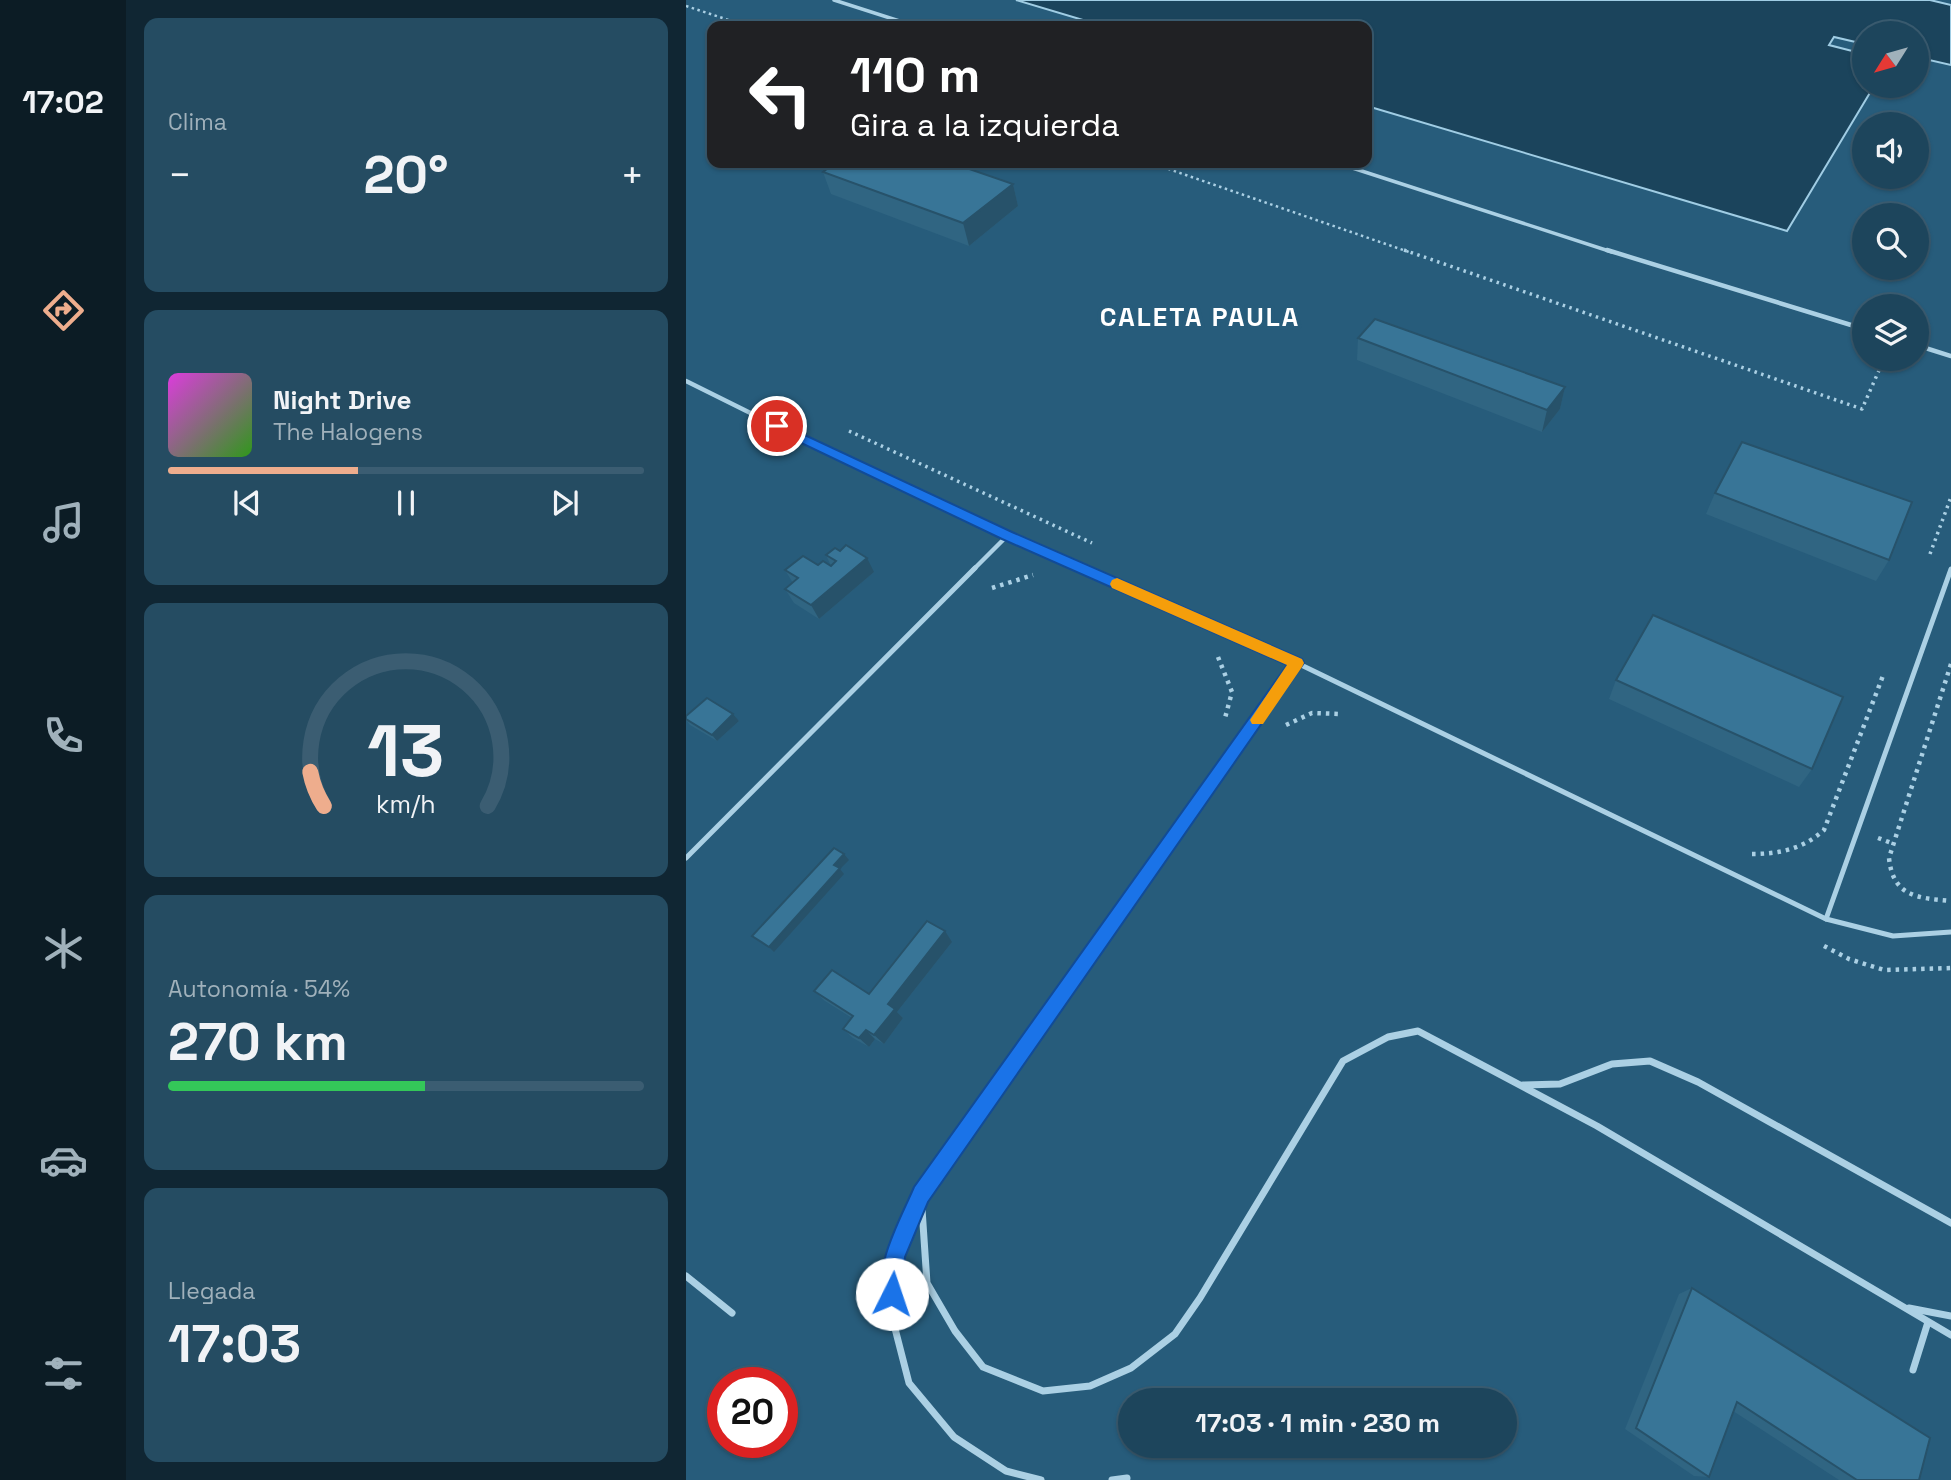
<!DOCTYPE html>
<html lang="es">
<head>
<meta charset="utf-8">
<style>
  body { margin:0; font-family:"Space Grotesk",sans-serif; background:#254c62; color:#f1f3f6; height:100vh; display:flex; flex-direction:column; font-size:26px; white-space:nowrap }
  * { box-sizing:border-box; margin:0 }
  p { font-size:23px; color:#a0b1bb }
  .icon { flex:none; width:38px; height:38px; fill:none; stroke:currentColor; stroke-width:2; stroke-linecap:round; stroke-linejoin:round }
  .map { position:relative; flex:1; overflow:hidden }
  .sheet { display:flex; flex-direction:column; gap:18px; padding:18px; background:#102633; width:560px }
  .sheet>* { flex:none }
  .top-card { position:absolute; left:21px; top:21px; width:665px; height:147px; border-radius:14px; box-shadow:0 2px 5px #0004,0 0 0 2px #3b5d72; background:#202124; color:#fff; overflow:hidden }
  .needle { width:46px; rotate:233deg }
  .tools { position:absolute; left:1166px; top:21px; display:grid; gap:14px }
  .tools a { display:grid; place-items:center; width:77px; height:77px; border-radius:50%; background:#1d455c; box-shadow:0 2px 5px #0004,0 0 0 2px #3b5d72; font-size:35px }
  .speed { position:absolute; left:21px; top:1367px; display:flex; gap:14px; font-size:35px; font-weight:700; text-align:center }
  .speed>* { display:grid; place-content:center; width:91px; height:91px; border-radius:50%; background:#1d455c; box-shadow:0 2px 5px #0004,0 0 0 2px #3b5d72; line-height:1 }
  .speed .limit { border:10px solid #d22; background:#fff; color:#111 }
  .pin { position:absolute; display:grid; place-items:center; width:60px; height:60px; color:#fff; margin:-30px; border:4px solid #fff; border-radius:50%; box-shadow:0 2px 7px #0007 }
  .me { position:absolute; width:77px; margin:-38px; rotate:4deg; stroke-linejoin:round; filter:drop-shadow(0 0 5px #0008) }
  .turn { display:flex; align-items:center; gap:24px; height:147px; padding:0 28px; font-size:32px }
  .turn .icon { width:91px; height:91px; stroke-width:2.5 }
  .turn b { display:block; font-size:49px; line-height:60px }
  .big { font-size:52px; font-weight:700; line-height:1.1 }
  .sheet .widget { flex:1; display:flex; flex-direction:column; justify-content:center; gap:10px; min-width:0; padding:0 24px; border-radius:14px; background:#254c62 }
  .sheet .dial { align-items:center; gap:0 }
  .dial svg { height:182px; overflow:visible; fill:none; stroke:#3b5d72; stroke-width:7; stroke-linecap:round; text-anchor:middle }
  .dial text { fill:#f1f3f6; stroke:none }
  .song { display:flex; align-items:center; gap:21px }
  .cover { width:84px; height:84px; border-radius:10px; background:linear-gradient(135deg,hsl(300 70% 55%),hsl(110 70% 35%)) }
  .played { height:7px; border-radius:4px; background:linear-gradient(90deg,#eead8d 40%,#3b5d72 40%) }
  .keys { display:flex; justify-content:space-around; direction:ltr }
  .heat { display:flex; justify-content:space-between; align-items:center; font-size:38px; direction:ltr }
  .charge { height:10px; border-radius:5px; background:linear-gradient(90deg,#34c759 54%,#3b5d72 0) }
  .trip { position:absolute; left:432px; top:1388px; width:399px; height:70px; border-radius:35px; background:#1d455c; box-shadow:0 2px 5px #0004,0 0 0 2px #3b5d72; font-weight:700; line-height:70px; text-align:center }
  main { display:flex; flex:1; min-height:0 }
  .tabs { display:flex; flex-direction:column; width:126px; justify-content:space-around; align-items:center; background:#0c1c25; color:#a0b1bb }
  .tabs .icon { width:49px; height:49px }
  .tabs .current { color:#eead8d }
  .tabs b { font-size:32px; color:#f1f3f6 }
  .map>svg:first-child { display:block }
</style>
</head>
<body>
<main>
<nav class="tabs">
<b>17:02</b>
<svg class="icon current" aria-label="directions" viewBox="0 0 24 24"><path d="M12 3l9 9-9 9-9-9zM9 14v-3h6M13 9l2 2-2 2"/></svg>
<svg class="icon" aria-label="music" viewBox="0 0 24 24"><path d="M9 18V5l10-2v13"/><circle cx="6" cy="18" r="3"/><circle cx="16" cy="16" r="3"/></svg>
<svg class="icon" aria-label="phone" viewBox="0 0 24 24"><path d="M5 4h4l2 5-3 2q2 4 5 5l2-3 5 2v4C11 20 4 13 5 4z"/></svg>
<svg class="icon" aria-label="climate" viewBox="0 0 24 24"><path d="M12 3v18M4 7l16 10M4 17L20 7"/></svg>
<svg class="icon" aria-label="car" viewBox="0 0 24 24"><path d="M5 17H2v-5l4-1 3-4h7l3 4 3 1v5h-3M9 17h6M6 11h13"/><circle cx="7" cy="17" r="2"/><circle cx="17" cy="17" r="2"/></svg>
<svg class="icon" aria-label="filters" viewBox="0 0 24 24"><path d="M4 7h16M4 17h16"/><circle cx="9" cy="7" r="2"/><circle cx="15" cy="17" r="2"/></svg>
</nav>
<section class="sheet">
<div class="widget"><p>Clima</p>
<div class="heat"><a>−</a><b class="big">20°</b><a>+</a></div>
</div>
<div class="widget">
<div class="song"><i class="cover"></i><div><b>Night Drive</b><p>The Halogens</p></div></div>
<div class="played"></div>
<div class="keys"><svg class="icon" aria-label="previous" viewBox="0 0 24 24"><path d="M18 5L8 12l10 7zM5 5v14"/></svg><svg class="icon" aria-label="pause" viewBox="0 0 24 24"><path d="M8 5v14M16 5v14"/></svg><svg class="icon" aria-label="next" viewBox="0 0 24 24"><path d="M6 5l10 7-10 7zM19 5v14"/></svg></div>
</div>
<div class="widget dial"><svg viewBox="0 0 100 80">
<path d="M14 69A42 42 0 1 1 86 69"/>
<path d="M14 69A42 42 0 0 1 8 54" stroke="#eead8d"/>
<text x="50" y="56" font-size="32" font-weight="700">13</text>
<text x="50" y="72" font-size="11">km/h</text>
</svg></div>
<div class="widget"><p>Autonomía · 54%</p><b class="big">270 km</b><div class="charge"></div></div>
<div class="widget"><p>Llegada</p><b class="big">17:03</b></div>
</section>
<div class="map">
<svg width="1265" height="1480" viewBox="0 0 1265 1480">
  <rect width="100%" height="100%" fill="#275c7b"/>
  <path fill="#1b445c" stroke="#a0cde4" stroke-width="2" d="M330,0H1244L1265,5V65L1230,57V33H1178V44L1148,37L1143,45L1178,54V86H1188L1101,231L681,106V26H417Z"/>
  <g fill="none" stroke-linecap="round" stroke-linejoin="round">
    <g stroke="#abd0e4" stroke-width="2.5" stroke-dasharray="2.5 3.5" stroke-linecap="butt">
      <path d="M0,6L61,26"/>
      <path d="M465,163L723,252"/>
    </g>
    <g stroke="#abd0e4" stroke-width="3.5" stroke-dasharray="2.5 4.5" stroke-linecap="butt">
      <path d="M718,250L1176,409L1198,359"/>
      <path d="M163,431L406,543"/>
      <path d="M1244,554L1265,497"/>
    </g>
    <g stroke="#abd0e4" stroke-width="4.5" stroke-dasharray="3.5 5" stroke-linecap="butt">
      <path d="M306,588L347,575"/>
      <path d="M532,657L546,692L539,718"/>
      <path d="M1265,664L1203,858C1207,897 1232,898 1265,901"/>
      <path d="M600,725L626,713L654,714"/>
      <path d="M1192,838L1208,844"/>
      <path d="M1066,854C1093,854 1117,849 1138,830L1198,673"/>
      <path d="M1138,946L1163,959L1198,970L1265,968"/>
    </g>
    <g stroke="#abd0e4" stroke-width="3.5">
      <path d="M148,0L229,26"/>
      <path d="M651,163L926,252"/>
    </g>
    <g stroke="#abd0e4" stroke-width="4.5">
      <path d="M921,250L1178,329"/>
      <path d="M1230,345L1265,356"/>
      <path d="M0,381L181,471L399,570"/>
      <path d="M287,570L321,536"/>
    </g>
    <g stroke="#abd0e4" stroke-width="5">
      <path d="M395,568L611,663L1140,919L1207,936L1265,932"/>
      <path d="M0,858L289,568"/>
      <path d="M1140,919L1265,569"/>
      <path d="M392,972L611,663"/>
    </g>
    <g stroke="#abd0e4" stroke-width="7">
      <path d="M837,1085L874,1084L926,1064L964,1061L1012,1082L1265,1223"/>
      <path d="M235,1194L241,1283L269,1331L297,1367L357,1391L404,1386L445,1368L489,1334L514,1298L657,1061L702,1037L732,1031L911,1126L1265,1335"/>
      <path d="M0,1276L46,1313"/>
      <path d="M1223,1308L1265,1316"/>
      <path d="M1227,1370L1242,1322"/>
      <path d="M355,1480L320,1471L268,1437L223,1383L205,1313L209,1257L235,1194L393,970"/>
      <path d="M426,1480L441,1478"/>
    </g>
  </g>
  <g fill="#306582">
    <path d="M79,163H99L92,168Z"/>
    <path d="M135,163H266L327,184L332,206L283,246L145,194L137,172L138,171Z"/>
    <path d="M672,338L879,387L874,409L856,432L671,360Z"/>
    <path d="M1029,493L1203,560L1190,581L1020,514Z"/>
    <path d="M140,555L188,572L133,619L108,603L99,589L107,583L99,570L132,565L145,566Z"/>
    <path d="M930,680L1126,769L1113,787L923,699Z"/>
    <path d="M47,714L53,721L31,741L4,725L0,720V716Z"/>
    <path d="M266,942L211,1012L217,1018L198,1044L189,1039L183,1047L167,1038L157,1029L166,1018L139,1001L128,991L183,994Z"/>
    <path d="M1006,1288L1233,1480H1153L1047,1411L1023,1477L1008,1476L939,1429L993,1294Z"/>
  </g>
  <g fill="#27526a">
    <path d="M90,163H99L92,168Z"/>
    <path d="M327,184L332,206L283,246L277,223Z"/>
    <path d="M879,387L874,409L856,432L861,410Z"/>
    <path d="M181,558L188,572L133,619L125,605Z"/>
    <path d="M47,714L53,721L31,741L26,735Z"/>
    <path d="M158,854L163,860L154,869L158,874L88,952L83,947L148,865Z"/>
    <path d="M259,931L266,942L211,1012L217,1018L198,1044L188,1035L202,1004Z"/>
    <path d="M180,1030L189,1039L183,1047L173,1038Z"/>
  </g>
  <g fill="#387597" stroke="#27526a" stroke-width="2">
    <path d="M140,163H266L327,184L277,223L137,172L146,165Z"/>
    <path d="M689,319L879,387L861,410L672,338Z"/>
    <path d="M1056,442L1226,502L1203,560L1029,493Z"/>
    <path d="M160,545L181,558L125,605L99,589L112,578L99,570L117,556L132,565L137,561L145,566L150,561L140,555L149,548L154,551Z"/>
    <path d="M967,615L1157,697L1126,769L930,680Z"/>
    <path d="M21,698L47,714L26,735L0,719V716Z"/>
    <path d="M148,848L158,854L148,865L154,868L83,947L66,936Z"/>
    <path d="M241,921L259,931L202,1004L209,1009L188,1035L180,1030L173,1038L157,1029L167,1016L128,991L146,970L183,994Z"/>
    <path d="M1006,1288L1244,1438L1233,1480H1171L1051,1402L1023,1477L950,1428Z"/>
  </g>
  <path fill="#1a73e8" stroke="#114b97" stroke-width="2" d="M91,422L326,532L616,659L618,663L242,1202L219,1257L217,1294L214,1302L206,1305L199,1302C185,1269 215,1218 228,1187L601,665L316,539L86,429V423Z"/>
  <path fill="#f59e0b" d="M431,578L616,659L618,663L616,667L577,724H566L564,720L601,665L426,588L424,584L426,580Z"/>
  <g text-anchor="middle" stroke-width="7" stroke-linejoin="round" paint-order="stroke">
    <g font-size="26" font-weight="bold" letter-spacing="2" fill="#fff" stroke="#275c7b">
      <text x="514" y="326">CALETA PAULA</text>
    </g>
  </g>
</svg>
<div class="tools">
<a><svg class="needle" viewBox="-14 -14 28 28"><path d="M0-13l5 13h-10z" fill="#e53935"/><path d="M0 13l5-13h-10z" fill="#a0b1bb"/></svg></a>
<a><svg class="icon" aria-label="sound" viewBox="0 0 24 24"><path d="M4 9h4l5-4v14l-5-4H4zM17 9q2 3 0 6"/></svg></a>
<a><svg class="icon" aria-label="search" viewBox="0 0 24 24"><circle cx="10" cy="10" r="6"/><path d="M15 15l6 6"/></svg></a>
<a><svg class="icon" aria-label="layers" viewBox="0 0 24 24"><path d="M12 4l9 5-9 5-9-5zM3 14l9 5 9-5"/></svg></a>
</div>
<div class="speed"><div class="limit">20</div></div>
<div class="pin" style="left:91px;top:426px;background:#d93025"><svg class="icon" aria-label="arrive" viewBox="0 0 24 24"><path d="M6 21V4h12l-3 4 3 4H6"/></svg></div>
<svg class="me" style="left:206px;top:1294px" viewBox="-20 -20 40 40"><circle r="19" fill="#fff"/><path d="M0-13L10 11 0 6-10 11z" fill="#1a73e8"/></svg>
<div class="trip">17:03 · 1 min · 230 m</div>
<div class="top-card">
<div class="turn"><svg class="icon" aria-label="left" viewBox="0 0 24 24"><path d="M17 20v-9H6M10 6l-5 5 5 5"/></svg><div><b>110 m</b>Gira a la izquierda</div></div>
</div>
</div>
</main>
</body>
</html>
